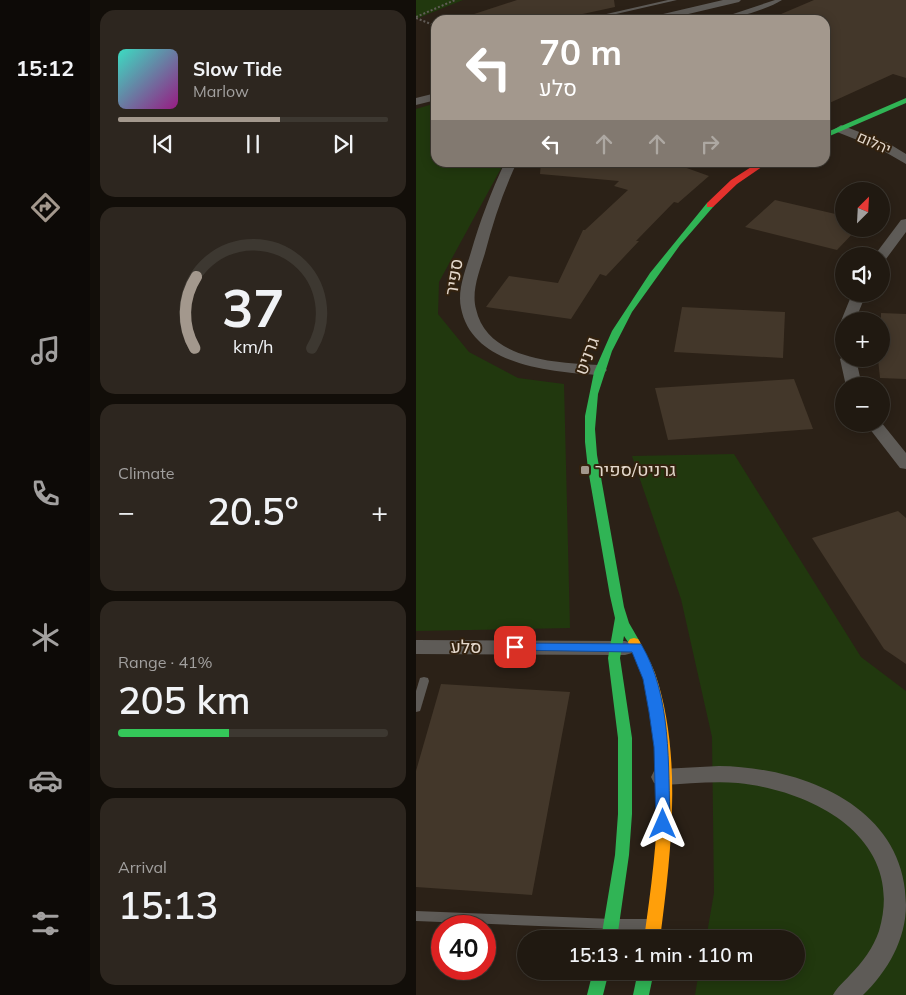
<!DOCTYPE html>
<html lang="en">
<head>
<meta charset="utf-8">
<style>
  body { margin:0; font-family:Mulish,Heebo,sans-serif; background:#2d261f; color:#f1f3f6; height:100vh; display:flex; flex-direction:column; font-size:19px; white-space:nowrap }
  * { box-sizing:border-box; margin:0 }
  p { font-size:16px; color:#a2a09f }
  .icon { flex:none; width:28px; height:28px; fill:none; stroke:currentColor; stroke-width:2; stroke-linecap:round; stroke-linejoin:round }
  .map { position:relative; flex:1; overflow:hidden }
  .side { display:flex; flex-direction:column; gap:10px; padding:10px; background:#120e09; width:326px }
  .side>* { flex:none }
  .top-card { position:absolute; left:15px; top:15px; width:399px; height:152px; border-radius:15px; box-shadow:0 2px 12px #0003,0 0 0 1px #3d3831; background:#a3988d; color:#fff; overflow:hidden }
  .needle { width:32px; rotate:24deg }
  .fabs { position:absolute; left:419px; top:182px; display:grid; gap:10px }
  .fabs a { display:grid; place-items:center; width:55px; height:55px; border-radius:50%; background:#201911; box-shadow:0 2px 12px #0003,0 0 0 1px #3d3831; font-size:25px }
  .speed { position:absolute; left:15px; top:915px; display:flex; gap:10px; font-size:25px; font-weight:700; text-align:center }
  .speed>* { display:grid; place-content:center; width:65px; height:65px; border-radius:50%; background:#201911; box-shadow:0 2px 12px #0003,0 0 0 1px #3d3831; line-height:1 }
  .speed .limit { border:8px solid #d22; background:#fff; color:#111 }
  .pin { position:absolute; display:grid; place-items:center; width:42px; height:42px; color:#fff; margin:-21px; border-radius:10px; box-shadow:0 2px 8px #0006 }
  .me { position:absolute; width:55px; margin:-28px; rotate:0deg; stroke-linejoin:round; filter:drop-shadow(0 0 4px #0008) }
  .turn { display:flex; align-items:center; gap:18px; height:105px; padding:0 25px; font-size:22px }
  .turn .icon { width:65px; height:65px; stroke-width:2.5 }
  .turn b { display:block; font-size:35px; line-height:42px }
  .lanes { display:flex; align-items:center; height:48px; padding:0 25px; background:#0003; justify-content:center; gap:25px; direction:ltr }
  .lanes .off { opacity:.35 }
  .big { font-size:38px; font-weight:600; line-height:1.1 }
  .side .card { flex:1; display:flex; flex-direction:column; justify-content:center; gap:8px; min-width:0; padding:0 18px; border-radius:15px; background:#2d261f }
  .side .dial { align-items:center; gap:0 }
  .dial svg { height:130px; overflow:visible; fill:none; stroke:#3d3831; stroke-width:7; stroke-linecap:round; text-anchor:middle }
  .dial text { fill:#f1f3f6; stroke:none }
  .song { display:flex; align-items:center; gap:15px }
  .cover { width:60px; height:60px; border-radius:8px; background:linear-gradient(135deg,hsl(170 70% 55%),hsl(310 70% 35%)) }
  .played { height:5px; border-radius:2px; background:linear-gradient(90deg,#a3988d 60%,#3d3831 60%) }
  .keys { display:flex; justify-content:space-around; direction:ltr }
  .heat { display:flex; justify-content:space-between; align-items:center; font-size:28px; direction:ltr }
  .charge { height:8px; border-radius:4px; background:linear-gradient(90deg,#34c759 41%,#3d3831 0) }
  .trip { position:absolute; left:101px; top:930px; width:288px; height:50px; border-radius:25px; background:#201911; box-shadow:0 2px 12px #0003,0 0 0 1px #3d3831; font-weight:600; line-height:50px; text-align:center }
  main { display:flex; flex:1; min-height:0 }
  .tab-bar { display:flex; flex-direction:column; width:90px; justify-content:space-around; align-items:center; background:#0d0a07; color:#a2a09f }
  .tab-bar .icon { width:35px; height:35px }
  .tab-bar .current { color:#a3988d }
  .tab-bar b { font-size:22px; color:#f1f3f6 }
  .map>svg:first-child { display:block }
</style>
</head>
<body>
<main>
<nav class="tab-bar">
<b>15:12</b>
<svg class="icon current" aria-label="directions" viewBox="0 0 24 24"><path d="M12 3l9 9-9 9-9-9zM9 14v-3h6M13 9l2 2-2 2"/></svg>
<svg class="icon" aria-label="music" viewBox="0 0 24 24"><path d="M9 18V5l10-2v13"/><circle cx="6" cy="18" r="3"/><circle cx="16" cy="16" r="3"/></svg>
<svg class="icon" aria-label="phone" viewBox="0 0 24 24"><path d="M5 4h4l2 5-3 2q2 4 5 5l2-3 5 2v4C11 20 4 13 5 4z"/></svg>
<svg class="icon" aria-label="climate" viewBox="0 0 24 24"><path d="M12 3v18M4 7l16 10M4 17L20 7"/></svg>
<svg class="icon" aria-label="car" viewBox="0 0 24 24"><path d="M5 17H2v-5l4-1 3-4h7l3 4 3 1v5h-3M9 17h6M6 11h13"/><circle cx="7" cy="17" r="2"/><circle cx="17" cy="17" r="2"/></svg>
<svg class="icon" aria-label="filters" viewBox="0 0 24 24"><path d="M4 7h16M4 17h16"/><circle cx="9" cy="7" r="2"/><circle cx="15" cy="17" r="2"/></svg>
</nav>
<section class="side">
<div class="card">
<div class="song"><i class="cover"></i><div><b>Slow Tide</b><p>Marlow</p></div></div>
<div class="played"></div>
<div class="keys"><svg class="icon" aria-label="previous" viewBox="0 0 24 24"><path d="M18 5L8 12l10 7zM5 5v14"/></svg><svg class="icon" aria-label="pause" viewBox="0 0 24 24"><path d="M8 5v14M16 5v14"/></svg><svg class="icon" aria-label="next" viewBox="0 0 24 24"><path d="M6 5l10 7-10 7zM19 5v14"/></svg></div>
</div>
<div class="card dial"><svg viewBox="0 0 100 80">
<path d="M14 69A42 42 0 1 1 86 69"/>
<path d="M14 69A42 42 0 0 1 15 25" stroke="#a3988d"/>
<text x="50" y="56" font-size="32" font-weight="700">37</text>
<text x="50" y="72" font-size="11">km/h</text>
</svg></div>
<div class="card"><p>Climate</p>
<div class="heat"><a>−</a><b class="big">20.5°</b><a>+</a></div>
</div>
<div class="card"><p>Range · 41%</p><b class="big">205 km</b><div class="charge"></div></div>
<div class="card"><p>Arrival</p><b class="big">15:13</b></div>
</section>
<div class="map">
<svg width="490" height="995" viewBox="0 0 490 995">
  <rect width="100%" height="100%" fill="#2b2117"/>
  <g fill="#21380e">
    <path d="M0,0H47L0,19Z"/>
    <path d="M20,103V162L88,163L23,282L22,314L53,352L102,378L148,384L154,628L0,631V109Z"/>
    <path d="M318,454L445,657L490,691V995H279L283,971H380V939H290L298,893L296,737L265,599L216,456Z"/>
  </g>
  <g fill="#43372a">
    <path d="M101,0H198L199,7L139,20H50L49,17Z"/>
    <path d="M398,0H490V78L477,74L409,105V20H351Z"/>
    <path d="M125,162H254L293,176L262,203L258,202L220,241H223L190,276L184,274L155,319L70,307L93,276L142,283L167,230H169L212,190L198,186L203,181L124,174Z"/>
    <path d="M359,200L428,216V229H441L421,250L329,227Z"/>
    <path d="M266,307L369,312L367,358L258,352Z"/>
    <path d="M465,313L490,314V379L464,378L462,359H465Z"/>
    <path d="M378,379L397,429L252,440L239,388Z"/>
    <path d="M482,511L490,518V664L468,649L396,538Z"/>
    <path d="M25,684L154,692L116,895L0,887V771Z"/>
  </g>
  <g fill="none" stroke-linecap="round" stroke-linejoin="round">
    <g stroke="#625d58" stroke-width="2" stroke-dasharray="2 2" stroke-linecap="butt">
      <path d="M0,17L39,0"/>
      <path d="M0,18L20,26"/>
    </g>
    <g fill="#5e5b57" fill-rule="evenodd">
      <path d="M252,0H261L174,20H164Z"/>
      <path d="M359,0H366C352,9 317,20 299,20Z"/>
      <path d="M8,677L12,678L13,681L5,708L4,711L0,712V691L4,678Z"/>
      <path d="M0,911L196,919H232L236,920L238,924L236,928L232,929H196L0,921Z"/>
    </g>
    <g fill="#5e5b57" fill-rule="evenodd">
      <path d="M307,0H325L323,2L247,20H229L230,18Z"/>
      <path d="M20,93V100L0,105V98Z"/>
      <path d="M425,125L472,143L490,154V164L464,149L421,132L419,129Z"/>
      <path d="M89,162H101C87,192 77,222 69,253C64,270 55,291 60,309C71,360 141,363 183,365L188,367L191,370L188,373L183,375C136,372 56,366 45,308C41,290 50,269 55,252C64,221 75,192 89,162Z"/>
      <path d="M490,219V232L470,259L465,260V256H458L485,220Z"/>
      <path d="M436,294H450L439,321H428L427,324L425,321Z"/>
      <path d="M428,356V359H440L446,386H430L424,359Z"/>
      <path d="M465,422L490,453V469L484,468L450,424H465Z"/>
      <path d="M0,640L209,641L216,643L219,648L216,653L209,655L0,654Z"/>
      <path d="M303,766C387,767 490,807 490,905C490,939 472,971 447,995H417C422,986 428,982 434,975C447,962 457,948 463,931C490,839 399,791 322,783C297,781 271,784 246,785L238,783L235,777L238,771L246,769Z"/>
    </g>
    <g fill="#30b455" fill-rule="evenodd">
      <path d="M490,98V103L409,138V133Z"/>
      <path d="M294,202L298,205L297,207L264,245L216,312L196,351L182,394L179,429L181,455L208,607L213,623L224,642L222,645H214L208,636L204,658L216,738V814L213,855L201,939H185L199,855L202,814V738L192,658L199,618L194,596L172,469L169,442V416L178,372L196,331L234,273L291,203Z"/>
      <path d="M177,971H193L187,995H171Z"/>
      <path d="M222,971H238L233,995H217Z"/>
    </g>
    <path fill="#ff9f0a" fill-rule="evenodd" d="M218,638L222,639L224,642C229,652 235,663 239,673C267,755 255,854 244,939H228C240,854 253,756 226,673C222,663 216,652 212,642L214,639Z"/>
    <path fill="#e5322d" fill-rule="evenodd" d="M343,162H353L321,184L297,207H291V203L315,180Z"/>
  </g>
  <path fill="#1a73e8" stroke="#114b97" d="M99,643L225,644C256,696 252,766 254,824L252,829L247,830L242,829L240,824L238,747L233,712L227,679L216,652L95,650L93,647L95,644Z"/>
  <rect fill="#a3988d" stroke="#33220f" stroke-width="2" x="164" y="465" width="10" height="10" rx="2.5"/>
  <g text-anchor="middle" stroke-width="4" stroke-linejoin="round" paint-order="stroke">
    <g font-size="15" fill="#e4d8cc" stroke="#33220f">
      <text transform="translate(458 143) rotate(24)" y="5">יהלום</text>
    </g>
    <g font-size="18" fill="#e4d8cc" stroke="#33220f">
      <text transform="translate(38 277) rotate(-81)" y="6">ספיר</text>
      <text transform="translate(171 356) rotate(-70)" y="6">גרניט</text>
      <text x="50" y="653">סלע</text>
    </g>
    <g font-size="18" fill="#e4d8cc" stroke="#33220f" text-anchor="start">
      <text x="179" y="476">גרניט/ספיר</text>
    </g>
  </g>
</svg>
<div class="fabs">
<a><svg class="needle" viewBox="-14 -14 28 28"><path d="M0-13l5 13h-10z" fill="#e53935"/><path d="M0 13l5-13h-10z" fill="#a2a09f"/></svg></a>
<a><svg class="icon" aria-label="sound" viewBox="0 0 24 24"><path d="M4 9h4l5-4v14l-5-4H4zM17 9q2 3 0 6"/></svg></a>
<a>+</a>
<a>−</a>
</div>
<div class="speed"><div class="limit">40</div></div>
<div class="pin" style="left:99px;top:647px;background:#d93025"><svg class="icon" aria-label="arrive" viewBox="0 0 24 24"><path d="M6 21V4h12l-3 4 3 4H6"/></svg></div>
<svg class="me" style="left:247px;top:824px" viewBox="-20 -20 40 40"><path d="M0-17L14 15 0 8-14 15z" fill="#1a73e8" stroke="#fff" stroke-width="4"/></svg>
<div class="trip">15:13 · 1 min · 110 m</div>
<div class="top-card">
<div class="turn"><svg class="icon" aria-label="left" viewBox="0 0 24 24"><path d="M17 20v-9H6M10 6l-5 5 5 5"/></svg><div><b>70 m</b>סלע</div></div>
<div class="lanes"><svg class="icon" aria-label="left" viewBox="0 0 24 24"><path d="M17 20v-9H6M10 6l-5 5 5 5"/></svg><svg class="icon off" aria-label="ahead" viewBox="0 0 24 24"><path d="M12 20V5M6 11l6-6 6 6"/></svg><svg class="icon off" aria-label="ahead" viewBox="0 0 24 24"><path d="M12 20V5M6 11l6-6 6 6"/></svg><svg class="icon off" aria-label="right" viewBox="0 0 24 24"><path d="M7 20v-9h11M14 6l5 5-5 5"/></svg></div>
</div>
</div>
</main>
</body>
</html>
